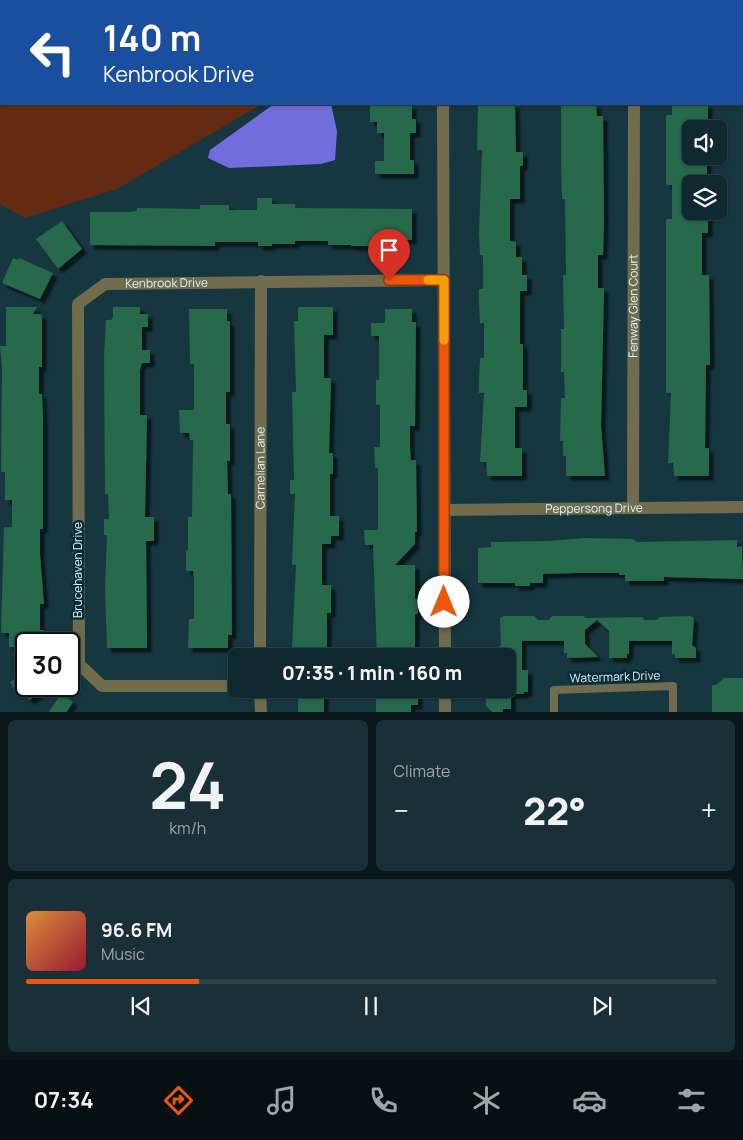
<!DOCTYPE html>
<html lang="en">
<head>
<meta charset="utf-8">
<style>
  body { margin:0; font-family:Manrope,sans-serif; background:#193038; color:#f1f3f6; height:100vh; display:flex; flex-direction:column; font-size:19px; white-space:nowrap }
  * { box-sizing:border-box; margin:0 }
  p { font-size:16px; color:#9ca6ab }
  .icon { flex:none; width:28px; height:28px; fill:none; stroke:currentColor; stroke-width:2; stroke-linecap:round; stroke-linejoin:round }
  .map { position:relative; height:712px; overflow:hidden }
  .sheet { display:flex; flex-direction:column; gap:8px; padding:8px; background:#09161a; flex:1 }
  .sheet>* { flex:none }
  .hud { position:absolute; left:0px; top:0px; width:744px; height:105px; box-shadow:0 1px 4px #0004,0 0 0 1px #30444c; background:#1a4fa0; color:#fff; overflow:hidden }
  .tools { position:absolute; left:682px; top:120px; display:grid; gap:10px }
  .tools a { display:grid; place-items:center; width:45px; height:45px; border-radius:8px; background:#102830; box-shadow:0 1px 4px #0004,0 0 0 1px #30444c; font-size:25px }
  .speed { position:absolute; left:15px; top:632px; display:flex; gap:10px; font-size:25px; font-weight:700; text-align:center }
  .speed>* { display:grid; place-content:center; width:65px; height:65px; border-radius:50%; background:#102830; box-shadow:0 1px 4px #0004,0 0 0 1px #30444c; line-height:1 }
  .speed .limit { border:2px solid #111; border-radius:8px; background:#fff; color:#111 }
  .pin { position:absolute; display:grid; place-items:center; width:42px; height:42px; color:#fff; margin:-51px -21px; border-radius:50% 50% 50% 0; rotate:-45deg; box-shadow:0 0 5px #0007 }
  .pin .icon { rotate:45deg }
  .me { position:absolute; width:55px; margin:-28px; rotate:0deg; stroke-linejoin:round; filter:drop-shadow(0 0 4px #0008) }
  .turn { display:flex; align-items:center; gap:18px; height:105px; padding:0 20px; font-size:22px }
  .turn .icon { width:65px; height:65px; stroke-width:2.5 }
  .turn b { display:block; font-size:35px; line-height:42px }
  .big { font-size:38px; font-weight:800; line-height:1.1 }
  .sheet .tile { flex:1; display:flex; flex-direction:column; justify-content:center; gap:8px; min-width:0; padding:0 18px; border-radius:8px; background:#193038 }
  .sheet .dial { align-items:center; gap:0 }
  .dial b { font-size:65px; line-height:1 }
  .song { display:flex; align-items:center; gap:15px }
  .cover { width:60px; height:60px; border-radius:8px; background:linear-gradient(135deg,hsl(30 70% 55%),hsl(350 70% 35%)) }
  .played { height:5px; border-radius:2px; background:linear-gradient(90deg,#ea580c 25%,#30444c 25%) }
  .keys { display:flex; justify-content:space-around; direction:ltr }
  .heat { display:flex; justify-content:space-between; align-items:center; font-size:28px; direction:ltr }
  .sheet .tiles { flex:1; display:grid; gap:8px; grid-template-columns:1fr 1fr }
  .tile:last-child { grid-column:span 2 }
  .trip { position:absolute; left:228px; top:648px; width:288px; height:50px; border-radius:8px; background:#102830; box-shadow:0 1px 4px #0004,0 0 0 1px #30444c; font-weight:800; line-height:50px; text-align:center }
  .dock { display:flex; height:80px; justify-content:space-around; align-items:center; background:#061013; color:#9ca6ab }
  .dock .icon { width:35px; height:35px }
  .dock .active { color:#ea580c }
  .dock b { font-size:22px; color:#f1f3f6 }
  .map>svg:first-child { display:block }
</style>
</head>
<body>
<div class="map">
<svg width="743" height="713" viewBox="0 0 743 713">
  <defs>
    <filter id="shadow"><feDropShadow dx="4.5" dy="4.5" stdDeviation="1" flood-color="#0009"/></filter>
  </defs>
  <rect width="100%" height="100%" fill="#163640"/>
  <path fill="#642b12" d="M0,0H374L1,1V104H262L117,189L25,218L0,204Z"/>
  <path fill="#726ddc" d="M274,104H331L337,131L335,160L321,164L229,168L208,158L210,150Z"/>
  <g fill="#25694c" filter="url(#shadow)">
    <path d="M478,104H515L516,152H523V166H520V199H510V241L516,242V257H522V275H527V291H520V344H523V390H527V407H515V448H522V476H487L486,462H480L484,393H479V379L480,358H484V323H480L479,303V289H483V255H480L479,233L482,150H477Z"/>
    <path d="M561,104H596L597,116H603L604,220L603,255H598V288H604L601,426L605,476H566V456H563V441H560L561,398H565L564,372H561V329H564L563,275H566L565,199H562L561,164Z"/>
    <path d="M672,104H708V129H691V156H707V184H691V211H708V233H702V275H709L710,365H706L705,448H709V476H674L673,463H668L671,393H666V219H672V185H666V115H672Z"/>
    <path d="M370,105H412V119H416V133H410V160H414V174H375V161H384V133H377V122H370Z"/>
    <path d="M257,198H272V204H295V208L412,209V240H399V246H351V245H328V241H295V244H272V246H258V242H215V246L90,245V212H129L137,211V208L200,209V205H229V210H257Z"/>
    <path d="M62,221L82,249L58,269L36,239Z"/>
    <path d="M13,258L18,260L19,258L53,273L40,299L2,283Z"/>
    <path d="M6,307H37L33,314H41L42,318V367H39V394H42L43,421V529H40V555L44,604H40V630H44V644H26V647H9V633H1L4,527H12V500H5V472H1L2,367L0,346H6Z"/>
    <path d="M113,307H140V314H148V327H142V350H150V363H142L140,370V415H147L145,517H154V541H146L147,648H107L105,589L107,535H104V519H109L108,494H105L104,357L106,320H111L113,317Z"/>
    <path d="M298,307H333V335H324V378H331L329,453H333V474H330V516H339V536H331V544H322V585H331V613H327V649H292L296,565H292L295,494H290V480H294L292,392H296L294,321H298Z"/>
    <path d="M189,309H227V321H230V392H226V424H230V461H227L228,494H231L232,635H228V648H188L189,619H194V579L193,571H186V550H188V517H192L193,440H190L189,433H180L179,410H194V364H190Z"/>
    <path d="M385,309H412V322H416L415,426H410V449L411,460H416L417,532H415V544L395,565H415V599H418V614H415V656H377L373,545H365L364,530H378V468H375L374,447H380V405H376V380H379V336H371V323H385Z"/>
    <path d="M586,538L633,539L637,542L737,540V547L742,546L743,579L664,577V581H625V575H619V573H576L543,574V583H530V586H515V583H478V548L491,547V542L548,541Z"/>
    <path d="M504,616H534L538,620H549L552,616H583L586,618L642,617L645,620H656L660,617L690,616L694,618L692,645L696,648V658H675V654H672V641H629V654H627V658H609V631L597,620L585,630V644L598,657L567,658V653H564V641H522V670H528V692H524V694H511V709H503V713H493L486,706V689H506V656H497V648L501,645L500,618Z"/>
    <path d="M26,672V686H52L29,700L23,691L17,694L10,682Z"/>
    <path d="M724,678H743V712L712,713V685H716Z"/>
    <path d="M376,691H418V705H411V713H376Z"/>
    <rect x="298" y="692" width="26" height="21"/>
    <path d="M61,694L73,702L66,713H48Z"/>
  </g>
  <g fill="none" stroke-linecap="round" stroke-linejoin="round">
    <path stroke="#706c4d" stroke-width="8" d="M554,713V690L673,686V713"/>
    <g stroke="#706c4d" stroke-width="12">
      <path d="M742,76H743"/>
      <path d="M443,104L445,656"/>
      <path id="s1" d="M633,508L634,104"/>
      <path id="s2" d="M444,510L743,507"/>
      <path id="s3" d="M260,656L261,281"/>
      <path id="s4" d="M236,686H102L79,664L78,304L105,284L444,280"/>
      <path d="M260,689L261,713"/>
      <path d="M445,689V713"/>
    </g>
  </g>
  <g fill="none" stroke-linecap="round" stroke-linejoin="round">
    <defs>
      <path id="route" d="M389,280H444V602"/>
    </defs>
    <use href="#route" stroke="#983908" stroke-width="12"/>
    <use href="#route" stroke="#ea580c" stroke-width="9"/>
    <path stroke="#f59e0b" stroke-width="9" d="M428,280H444V340"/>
  </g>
  <g text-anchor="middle" stroke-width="5" stroke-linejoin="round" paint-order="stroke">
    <g font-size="12" fill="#d8f3fd" stroke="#0b2c36">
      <text dy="4" stroke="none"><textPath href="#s4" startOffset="621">Kenbrook Drive</textPath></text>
      <text dy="4" stroke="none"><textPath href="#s1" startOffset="202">Fenway Glen Court</textPath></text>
      <text dy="4" stroke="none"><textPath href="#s3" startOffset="188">Carnelian Lane</textPath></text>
      <text dy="4" stroke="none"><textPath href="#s2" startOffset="150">Peppersong Drive</textPath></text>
      <text transform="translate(78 570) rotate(-90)" y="4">Brucehaven Drive</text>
      <text transform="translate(615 677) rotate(-2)" y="4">Watermark Drive</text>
    </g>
  </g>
</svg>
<div class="tools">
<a><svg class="icon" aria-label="sound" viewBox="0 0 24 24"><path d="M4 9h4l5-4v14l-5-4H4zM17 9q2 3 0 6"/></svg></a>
<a><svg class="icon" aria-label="layers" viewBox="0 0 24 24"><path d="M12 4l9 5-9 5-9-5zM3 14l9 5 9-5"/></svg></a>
</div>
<div class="speed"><div class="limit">30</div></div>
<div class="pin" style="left:389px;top:280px;background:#d93025"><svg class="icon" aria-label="arrive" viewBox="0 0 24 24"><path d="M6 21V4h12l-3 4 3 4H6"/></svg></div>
<svg class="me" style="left:444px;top:602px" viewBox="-20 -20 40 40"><circle r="19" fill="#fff"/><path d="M0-13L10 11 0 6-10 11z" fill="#ea580c"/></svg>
<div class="trip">07:35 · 1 min · 160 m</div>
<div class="hud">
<div class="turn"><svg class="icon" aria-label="left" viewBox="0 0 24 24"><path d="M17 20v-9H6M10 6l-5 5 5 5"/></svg><div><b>140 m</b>Kenbrook Drive</div></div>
</div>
</div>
<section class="sheet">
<div class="tiles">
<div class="tile dial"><b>24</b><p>km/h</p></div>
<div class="tile"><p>Climate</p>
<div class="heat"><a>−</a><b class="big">22°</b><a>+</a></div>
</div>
<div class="tile">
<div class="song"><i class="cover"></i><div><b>96.6 FM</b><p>Music</p></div></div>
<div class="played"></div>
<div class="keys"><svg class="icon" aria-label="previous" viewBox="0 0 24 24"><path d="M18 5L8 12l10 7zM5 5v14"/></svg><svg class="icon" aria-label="pause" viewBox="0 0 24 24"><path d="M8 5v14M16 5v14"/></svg><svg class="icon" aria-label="next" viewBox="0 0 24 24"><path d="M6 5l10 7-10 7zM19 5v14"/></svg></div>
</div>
</div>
</section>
<nav class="dock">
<b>07:34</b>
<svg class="icon active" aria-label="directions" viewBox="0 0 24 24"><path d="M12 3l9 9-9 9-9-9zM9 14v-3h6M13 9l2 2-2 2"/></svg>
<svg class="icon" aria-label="music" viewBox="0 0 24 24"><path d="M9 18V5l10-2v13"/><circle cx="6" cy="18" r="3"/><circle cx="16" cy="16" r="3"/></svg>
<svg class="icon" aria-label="phone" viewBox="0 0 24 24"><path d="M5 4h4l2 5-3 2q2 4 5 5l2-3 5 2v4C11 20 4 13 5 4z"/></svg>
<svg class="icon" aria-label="climate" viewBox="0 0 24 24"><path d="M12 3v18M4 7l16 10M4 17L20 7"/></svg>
<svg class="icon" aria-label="car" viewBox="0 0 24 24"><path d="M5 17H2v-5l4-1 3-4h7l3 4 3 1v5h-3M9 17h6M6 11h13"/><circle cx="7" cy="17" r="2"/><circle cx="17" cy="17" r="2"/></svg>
<svg class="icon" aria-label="filters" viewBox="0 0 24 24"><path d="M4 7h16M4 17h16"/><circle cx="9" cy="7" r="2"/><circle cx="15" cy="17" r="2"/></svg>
</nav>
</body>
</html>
